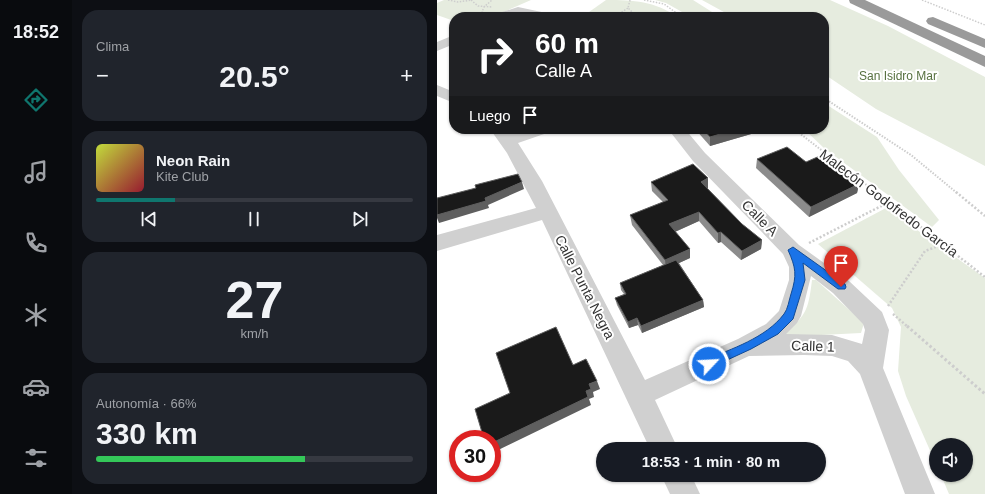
<!DOCTYPE html>
<html lang="es">
<head>
<meta charset="utf-8">
<style>
  body { margin:0; font-family:Helvetica,sans-serif; background:#20242c; color:#f1f3f6; height:100vh; display:flex; flex-direction:column; font-size:15px; white-space:nowrap }
  * { box-sizing:border-box; margin:0 }
  p { font-size:13px; color:#9ea1a6 }
  .icon { flex:none; width:22px; height:22px; fill:none; stroke:currentColor; stroke-width:2; stroke-linecap:round; stroke-linejoin:round }
  .map { position:relative; flex:1; overflow:hidden }
  .side { display:flex; flex-direction:column; gap:10px; padding:10px; background:#0d0f14; width:365px }
  .side>* { flex:none }
  .banner { position:absolute; left:12px; top:12px; width:380px; height:122px; border-radius:16px; box-shadow:0 1px 3px #0004; background:#202124; color:#fff; overflow:hidden }
  .fabs { position:absolute; left:492px; top:438px; display:grid; gap:8px }
  .fabs a { display:grid; place-items:center; width:44px; height:44px; border-radius:50%; background:#171b24; box-shadow:0 1px 3px #0004; font-size:20px }
  .speed { position:absolute; left:12px; top:430px; display:flex; gap:8px; font-size:20px; font-weight:700; text-align:center }
  .speed>* { display:grid; place-content:center; width:52px; height:52px; border-radius:50%; background:#171b24; box-shadow:0 1px 3px #0004; line-height:1 }
  .speed .limit { border:6px solid #d22; background:#fff; color:#111 }
  .pin { position:absolute; display:grid; place-items:center; width:34px; height:34px; color:#fff; margin:-41px -17px; border-radius:50% 50% 50% 0; rotate:-45deg; box-shadow:0 0 4px #0007 }
  .pin .icon { rotate:45deg }
  .me { position:absolute; width:44px; margin:-22px; rotate:65deg; stroke-linejoin:round; filter:drop-shadow(0 0 3px #0008) }
  .turn { display:flex; align-items:center; gap:14px; height:84px; padding:0 20px; font-size:18px }
  .turn .icon { width:52px; height:52px; stroke-width:2.5 }
  .turn b { display:block; font-size:28px; line-height:34px }
  .then { display:flex; align-items:center; height:38px; padding:0 20px; background:#0003; gap:8px; font-size:15px }
  .big { font-size:30px; font-weight:800; line-height:1.1 }
  .side .tile { flex:1; display:flex; flex-direction:column; justify-content:center; gap:6px; min-width:0; padding:0 14px; border-radius:16px; background:#20242c }
  .side .dial { align-items:center; gap:0 }
  .dial b { font-size:52px; line-height:1 }
  .song { display:flex; align-items:center; gap:12px }
  .cover { width:48px; height:48px; border-radius:6px; background:linear-gradient(135deg,hsl(70 70% 55%),hsl(350 70% 35%)) }
  .played { height:4px; border-radius:2px; background:linear-gradient(90deg,#0f766e 25%,#363941 25%) }
  .keys { display:flex; justify-content:space-around; direction:ltr }
  .heat { display:flex; justify-content:space-between; align-items:center; font-size:22px; direction:ltr }
  .charge { height:6px; border-radius:3px; background:linear-gradient(90deg,#34c759 66%,#363941 0) }
  .trip { position:absolute; left:159px; top:442px; width:230px; height:40px; border-radius:20px; background:#171b24; box-shadow:0 1px 3px #0004; font-weight:800; line-height:40px; text-align:center }
  main { display:flex; flex:1; min-height:0 }
  .dock { display:flex; flex-direction:column; width:72px; justify-content:space-around; align-items:center; background:#090b0e; color:#9ea1a6 }
  .dock .icon { width:28px; height:28px }
  .dock .active { color:#0f766e }
  .dock b { font-size:18px; color:#f1f3f6 }
  .map>svg:first-child { display:block }
</style>
</head>
<body>
<main>
<nav class="dock">
<b>18:52</b>
<svg class="icon active" aria-label="directions" viewBox="0 0 24 24"><path d="M12 3l9 9-9 9-9-9zM9 14v-3h6M13 9l2 2-2 2"/></svg>
<svg class="icon" aria-label="music" viewBox="0 0 24 24"><path d="M9 18V5l10-2v13"/><circle cx="6" cy="18" r="3"/><circle cx="16" cy="16" r="3"/></svg>
<svg class="icon" aria-label="phone" viewBox="0 0 24 24"><path d="M5 4h4l2 5-3 2q2 4 5 5l2-3 5 2v4C11 20 4 13 5 4z"/></svg>
<svg class="icon" aria-label="climate" viewBox="0 0 24 24"><path d="M12 3v18M4 7l16 10M4 17L20 7"/></svg>
<svg class="icon" aria-label="car" viewBox="0 0 24 24"><path d="M5 17H2v-5l4-1 3-4h7l3 4 3 1v5h-3M9 17h6M6 11h13"/><circle cx="7" cy="17" r="2"/><circle cx="17" cy="17" r="2"/></svg>
<svg class="icon" aria-label="filters" viewBox="0 0 24 24"><path d="M4 7h16M4 17h16"/><circle cx="9" cy="7" r="2"/><circle cx="15" cy="17" r="2"/></svg>
</nav>
<section class="side">
<div class="tile"><p>Clima</p>
<div class="heat"><a>−</a><b class="big">20.5°</b><a>+</a></div>
</div>
<div class="tile">
<div class="song"><i class="cover"></i><div><b>Neon Rain</b><p>Kite Club</p></div></div>
<div class="played"></div>
<div class="keys"><svg class="icon" aria-label="previous" viewBox="0 0 24 24"><path d="M18 5L8 12l10 7zM5 5v14"/></svg><svg class="icon" aria-label="pause" viewBox="0 0 24 24"><path d="M8 5v14M16 5v14"/></svg><svg class="icon" aria-label="next" viewBox="0 0 24 24"><path d="M6 5l10 7-10 7zM19 5v14"/></svg></div>
</div>
<div class="tile dial"><b>27</b><p>km/h</p></div>
<div class="tile"><p>Autonomía · 66%</p><b class="big">330 km</b><div class="charge"></div></div>
</section>
<div class="map">
<svg width="548" height="494" viewBox="0 0 548 494">
  <rect width="100%" height="100%" fill="#fff"/>
  <g fill="#e6ecdf">
    <path d="M7,0H94L55,17H17V21L0,15V3Z"/>
    <path d="M169,0C198,0 216,1 241,17H145Z"/>
    <path d="M218,0H256L283,17H254L229,3Z"/>
    <path d="M265,0H393L451,26L548,77V166L439,109L387,74V17H296Z"/>
    <path d="M387,103L440,137L462,170L502,220L495,227L388,149L367,129H387Z"/>
    <path d="M449,208L548,278V494H512L504,475H529V445H499V464L469,396L461,371L464,327L455,308L381,244Z"/>
    <path d="M375,280H379L427,323L424,333L345,337C369,314 371,313 375,280Z"/>
  </g>
  <g fill="none" stroke-linecap="round" stroke-linejoin="round">
    <g stroke="#cdcdcd" stroke-width="1.5" stroke-dasharray="1.5 1.5" stroke-linecap="butt">
      <path d="M11,0L21,2L35,0"/>
      <path d="M34,0L41,6L55,7"/>
      <path d="M193,0L191,8L200,17"/>
      <path d="M207,0L227,4L245,17"/>
      <path d="M485,0L548,25"/>
      <path d="M51,16L45,12L47,7L55,0"/>
      <path d="M177,17L191,8"/>
    </g>
    <g stroke="#cdcdcd" stroke-width="2" stroke-dasharray="1.5 1.5" stroke-linecap="butt">
      <path d="M387,98L474,155L520,193"/>
      <path d="M357,129L440,193"/>
    </g>
    <g stroke="#cdcdcd" stroke-width="2.5" stroke-dasharray="2 2" stroke-linecap="butt">
      <path d="M439,192L548,277"/>
      <path d="M519,192L548,216"/>
      <path d="M372,243L452,202"/>
      <path d="M451,306L488,251L507,244"/>
      <path d="M456,314L471,327"/>
    </g>
    <path stroke="#cdcdcd" stroke-width="3" stroke-dasharray="2.5 2.5" stroke-linecap="butt" d="M470,326L548,394"/>
    <g fill="#d0d0d0" fill-rule="evenodd">
      <path d="M81,7L114,14L115,17C104,17 94,16 83,15C75,15 66,17 58,17L59,14Z"/>
      <path d="M17,35V44L0,51V42Z"/>
      <path d="M0,85L17,92V103L0,96Z"/>
      <path d="M53,129H70L75,134L88,129H112L110,133L81,143L105,181L208,380L301,339L329,324L342,311L352,280V267L346,254L256,161L231,129H248L268,153L362,245L412,281L445,312L452,330L446,368L498,494H468L423,374L411,361L395,356L367,355L312,356L218,400L241,449H213L105,220L0,251V235L99,208L70,153ZM374,276L396,293L426,324L428,330L425,344L395,335L349,334L360,323L364,316Z"/>
      <path d="M224,475H254L263,494H233Z"/>
    </g>
    <g fill="#9a9a9a" fill-rule="evenodd">
      <path d="M412,0H428L548,56V67L413,3Z"/>
      <path d="M496,17L548,39V48L491,24L489,21L491,18Z"/>
    </g>
  </g>
  <g fill="#8c8c8c">
    <path d="M258,129H331L273,146Z"/>
    <path d="M320,159L369,162L422,184L420,193L372,217L319,168Z"/>
    <path d="M214,182L271,188H270L305,224L325,240L324,249L304,260L284,242L281,243L262,221L238,232L253,258L242,263L266,300L267,307L205,333L201,325L192,328L180,305L178,298L187,294L184,290L183,283L226,265L195,225L193,215L226,202L215,191Z"/>
  </g>
  <g fill="#5f5f5f">
    <path d="M300,129H331L273,146V137Z"/>
    <path d="M271,178V188L264,191V182Z"/>
    <path d="M85,182L87,189L51,205L52,208L2,223L0,218V215Z"/>
    <path d="M422,184L420,193L372,217L374,207Z"/>
    <path d="M262,212V221L233,234L232,224Z"/>
    <path d="M284,232V242L281,243V233Z"/>
    <path d="M325,240L324,249L304,260L305,251Z"/>
    <path d="M253,249V258L229,269L228,260Z"/>
    <path d="M266,300L267,307L205,333L204,326Z"/>
    <path d="M200,318L201,325L192,328L191,322Z"/>
    <path d="M160,381L163,389L156,392L157,397L152,399L154,405L55,453V443L149,391L152,384Z"/>
  </g>
  <g fill="#1a1a1a" stroke="#5f5f5f">
    <path d="M266,129H300L273,137Z"/>
    <path d="M350,147L369,162L385,155L422,184L374,207L320,159Z"/>
    <path d="M256,164L271,178L264,182L305,224L325,240L305,251L284,232L281,233L262,212L232,224L253,249L228,260L193,215L231,200L214,182Z"/>
    <path d="M81,174L85,182L48,198L49,201L0,215V198L39,188L38,185Z"/>
    <path d="M239,260L266,300L204,326L200,318L191,322L178,298L189,294L183,283Z"/>
    <path d="M119,327L136,365L149,359L160,381L152,384L154,389L149,391L151,397L55,443V439H47L38,409L73,393L59,353Z"/>
  </g>
  <path fill="#1a73e8" stroke="#114b97" d="M356,247L408,284L409,287L408,289H401L366,263L368,280L356,319L341,334L314,349L275,367H268L266,364L268,360C294,349 329,338 347,314C351,309 352,300 354,294C360,275 359,268 351,250Z"/>
  <g text-anchor="middle" stroke-width="4" stroke-linejoin="round" paint-order="stroke">
    <g font-size="12" fill="#56703f" stroke="#fff">
      <text x="461" y="80">San Isidro Mar</text>
    </g>
    <g font-size="14" fill="#333" stroke="#fff">
      <text transform="translate(452 203) rotate(37)" y="5">Malecón Godofredo García</text>
      <text transform="translate(323 218) rotate(45)" y="5">Calle A</text>
      <text transform="translate(148 287) rotate(63)" y="5">Calle Punta Negra</text>
      <text transform="translate(376 346) rotate(2)" y="5">Calle 1</text>
    </g>
  </g>
</svg>
<div class="fabs">
<a><svg class="icon" aria-label="sound" viewBox="0 0 24 24"><path d="M4 9h4l5-4v14l-5-4H4zM17 9q2 3 0 6"/></svg></a>
</div>
<div class="speed"><div class="limit">30</div></div>
<div class="pin" style="left:404px;top:287px;background:#d93025"><svg class="icon" aria-label="arrive" viewBox="0 0 24 24"><path d="M6 21V4h12l-3 4 3 4H6"/></svg></div>
<svg class="me" style="left:272px;top:364px" viewBox="-20 -20 40 40"><circle r="17" fill="#1a73e8" stroke="#fff" stroke-width="3"/><path d="M0-11L8 9 0 5-8 9z" fill="#fff"/></svg>
<div class="trip">18:53 · 1 min · 80 m</div>
<div class="banner">
<div class="turn"><svg class="icon" aria-label="right" viewBox="0 0 24 24"><path d="M7 20v-9h11M14 6l5 5-5 5"/></svg><div><b>60 m</b>Calle A</div></div>
<div class="then">Luego<svg class="icon" aria-label="arrive" viewBox="0 0 24 24"><path d="M6 21V4h12l-3 4 3 4H6"/></svg></div>
</div>
</div>
</main>
</body>
</html>
